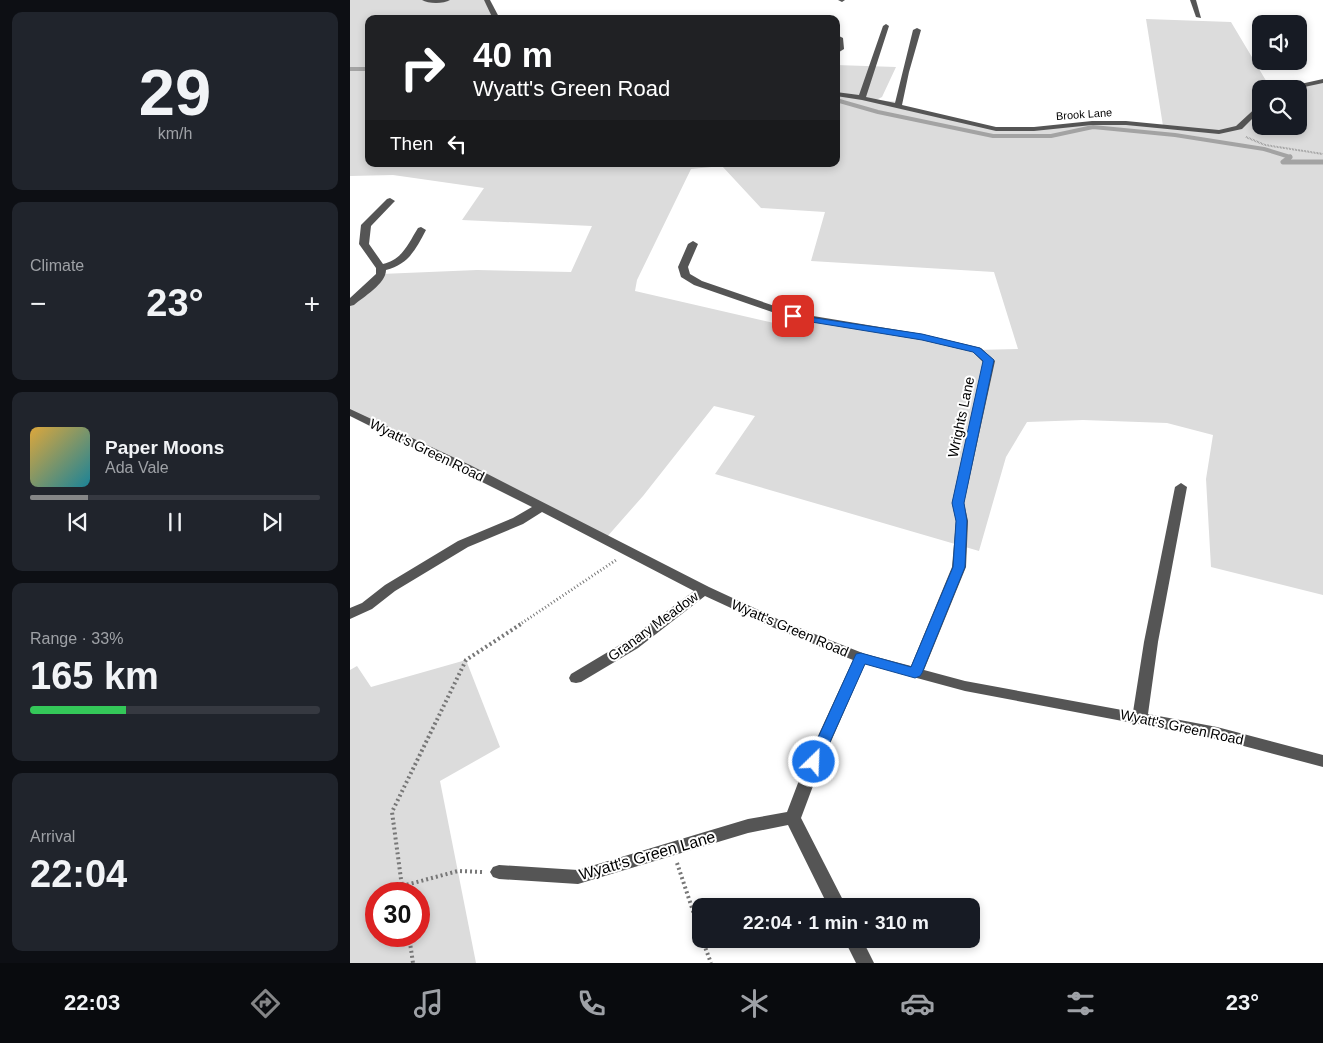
<!DOCTYPE html>
<html lang="en">
<head>
<meta charset="utf-8">
<style>
  body { margin:0; font-family:Arial,sans-serif; background:#20242c; color:#f1f3f6; height:100vh; display:flex; flex-direction:column; font-size:19px; white-space:nowrap }
  * { box-sizing:border-box; margin:0 }
  p { font-size:16px; color:#9ea1a6 }
  .icon { flex:none; width:28px; height:28px; fill:none; stroke:currentColor; stroke-width:2; stroke-linecap:round; stroke-linejoin:round }
  .map { position:relative; flex:1; overflow:hidden }
  .drawer { display:flex; flex-direction:column; gap:12px; padding:12px; background:#0d0f14; width:350px }
  .drawer>* { flex:none }
  .banner { position:absolute; left:15px; top:15px; width:475px; height:152px; border-radius:10px; box-shadow:0 2px 8px #0003; background:#202124; color:#fff; overflow:hidden }
  .controls { position:absolute; left:902px; top:15px; display:grid; gap:10px }
  .controls a { display:grid; place-items:center; width:55px; height:55px; border-radius:10px; background:#171b24; box-shadow:0 2px 8px #0003; font-size:25px }
  .speed { position:absolute; left:15px; top:882px; display:flex; gap:10px; font-size:25px; font-weight:700; text-align:center }
  .speed>* { display:grid; place-content:center; width:65px; height:65px; border-radius:50%; background:#171b24; box-shadow:0 2px 8px #0003; line-height:1 }
  .speed .limit { border:8px solid #d22; background:#fff; color:#111 }
  .pin { position:absolute; display:grid; place-items:center; width:42px; height:42px; color:#fff; margin:-21px; border-radius:10px; box-shadow:0 2px 8px #0006 }
  .me { position:absolute; width:55px; margin:-28px; rotate:24deg; stroke-linejoin:round; filter:drop-shadow(0 0 4px #0008) }
  .turn { display:flex; align-items:center; gap:18px; height:105px; padding:0 25px; font-size:22px }
  .turn .icon { width:65px; height:65px; stroke-width:2.5 }
  .turn b { display:block; font-size:35px; line-height:42px }
  .then { display:flex; align-items:center; height:48px; padding:0 25px; background:#0003; gap:10px; font-size:19px }
  .big { font-size:38px; font-weight:600; line-height:1.1 }
  .drawer .card { flex:1; display:flex; flex-direction:column; justify-content:center; gap:8px; min-width:0; padding:0 18px; border-radius:10px; background:#20242c }
  .drawer .dial { align-items:center; gap:0 }
  .dial b { font-size:65px; line-height:1 }
  .song { display:flex; align-items:center; gap:15px }
  .cover { width:60px; height:60px; border-radius:8px; background:linear-gradient(135deg,hsl(40 70% 55%),hsl(190 70% 35%)) }
  .played { height:5px; border-radius:2px; background:linear-gradient(90deg,#858687 20%,#363941 20%) }
  .keys { display:flex; justify-content:space-around; direction:ltr }
  .heat { display:flex; justify-content:space-between; align-items:center; font-size:28px; direction:ltr }
  .charge { height:8px; border-radius:4px; background:linear-gradient(90deg,#34c759 33%,#363941 0) }
  .trip { position:absolute; left:342px; top:898px; width:288px; height:50px; border-radius:10px; background:#171b24; box-shadow:0 2px 8px #0003; font-weight:600; line-height:50px; text-align:center }
  .menu { display:flex; height:80px; justify-content:space-around; align-items:center; background:#090b0e; color:#9ea1a6 }
  .menu .icon { width:35px; height:35px }
  .menu .selected { color:#858687 }
  .menu b { font-size:22px; color:#f1f3f6 }
  main { display:flex; flex:1; min-height:0 }
  .map>svg:first-child { display:block }
</style>
</head>
<body>
<main>
<section class="drawer">
<div class="card dial"><b>29</b><p>km/h</p></div>
<div class="card"><p>Climate</p>
<div class="heat"><a>−</a><b class="big">23°</b><a>+</a></div>
</div>
<div class="card">
<div class="song"><i class="cover"></i><div><b>Paper Moons</b><p>Ada Vale</p></div></div>
<div class="played"></div>
<div class="keys"><svg class="icon" aria-label="previous" viewBox="0 0 24 24"><path d="M18 5L8 12l10 7zM5 5v14"/></svg><svg class="icon" aria-label="pause" viewBox="0 0 24 24"><path d="M8 5v14M16 5v14"/></svg><svg class="icon" aria-label="next" viewBox="0 0 24 24"><path d="M6 5l10 7-10 7zM19 5v14"/></svg></div>
</div>
<div class="card"><p>Range · 33%</p><b class="big">165 km</b><div class="charge"></div></div>
<div class="card"><p>Arrival</p><b class="big">22:04</b></div>
</section>
<div class="map">
<svg width="973" height="963" viewBox="0 0 973 963">
  <rect width="100%" height="100%" fill="#fff"/>
  <g fill="#dcdcdc" fill-rule="evenodd">
    <path d="M0,0H137L147,19H19V164H486V65L546,67L532,97L526,100L549,102L548,107L646,129H665L742,123L813,126L796,19L881,22L921,89H911V126H949V89H932L973,81V595L861,567L856,479L863,435L817,423L733,420L677,422L656,457L629,551L365,474L405,416L364,406L293,496L256,538L0,412V303L31,274L127,270L221,272L242,226L112,220L134,188L43,175L0,176ZM372,166L411,208L475,212L461,261L644,272L668,349L625,350L443,316L437,326L285,291L287,280L341,169Z"/>
    <path d="M116,660L150,747L90,781L126,963H0V670L7,666L21,687ZM26,894H69V936H26Z"/>
  </g>
  <g fill="none" stroke-linecap="round" stroke-linejoin="round">
    <g stroke="#a3a3a3" stroke-width="4">
      <path d="M0,69H19"/>
      <path d="M486,100L528,112L643,136H701L743,127L825,135L914,149L940,157L938,159"/>
    </g>
    <path stroke="#a3a3a3" stroke-width="5" d="M940,157L933,162H973"/>
    <path stroke="#777" stroke-width="2" stroke-dasharray="0.5 1" stroke-linecap="butt" d="M896,137L915,145L973,154"/>
    <path stroke="#777" stroke-width="3" stroke-dasharray="1 2.5" stroke-linecap="butt" d="M169,625L266,560"/>
    <g stroke="#777" stroke-width="4" stroke-dasharray="2 3" stroke-linecap="butt">
      <path d="M327,863L351,935"/>
      <path d="M52,886L108,871L133,872"/>
      <path d="M53,894L42,812L116,660L171,624"/>
      <path d="M59,936L63,963"/>
      <path d="M352,939L361,963"/>
    </g>
    <g fill="#555" fill-rule="evenodd">
      <path d="M72,0H100C94,4 78,4 72,0Z"/>
      <path d="M134,0H140L150,19H143Z"/>
      <path d="M488,0H495L492,2Z"/>
      <path d="M840,0H846L851,18L846,17Z"/>
      <path d="M536,24L539,26L516,97L545,103L563,30L567,28L571,30L559,72L552,105L646,127H684L742,121H776L869,130L886,126L911,103V110L892,129L869,134L776,125H742L684,131H646L512,100L486,96V92L509,95L533,26Z"/>
      <path d="M489,36L493,38L494,49L486,54V37Z"/>
      <path d="M973,79V83L945,89H928Z"/>
      <path d="M40,198L45,201L43,203L21,226L19,244L33,264C53,259 58,244 68,228L71,227L76,230C66,249 59,264 36,270C36,284 13,297 4,305L0,306V298L26,274V268L9,244L11,225L37,199Z"/>
      <path d="M343,241L348,244L338,267L340,274L352,281L445,313L572,334L631,348L645,361L614,503L618,521L616,567L574,670L615,681L783,712L794,642L825,487L831,483L837,487L808,642L798,714L867,727L973,755V767L867,739L615,691L515,664L472,762L451,818L496,906H478L438,825L398,833L228,884L149,879L143,877L140,872L143,867L149,865L228,870L398,819L437,812L456,762L503,660L422,627L355,596L288,648L231,682L226,683L221,682L219,678L221,674L278,640L344,591L192,512L173,524L118,547L45,591L22,609L0,619V608L12,603L35,585L108,541L163,518L182,507L0,416V409L120,465L359,587L432,621L515,654L561,666L602,567L606,521L602,503L633,362L623,352L572,340L439,318L344,285L331,277L328,267L338,244Z"/>
      <path d="M494,939H512L524,963H506Z"/>
    </g>
  </g>
  <path fill="#1a73e8" stroke="#114b97" d="M439,314L572,334L630,348L644,360L614,503L617,521L615,567L572,673L570,676L565,678L515,664L471,762L469,766L464,768L459,766L457,762L506,654L511,653L561,667L603,567L606,521L602,503L633,361L623,352L572,340L443,319H439Z"/>
  <g text-anchor="middle" stroke-width="4" stroke-linejoin="round" paint-order="stroke">
    <g font-size="11" fill="#000" stroke="#fff">
      <text transform="translate(734 114) rotate(-4)" y="4">Brook Lane</text>
    </g>
    <g font-size="14" fill="#000" stroke="#fff">
      <text transform="translate(611 417) rotate(-78)" y="5">Wrights Lane</text>
      <text transform="translate(77 450) rotate(26)" y="5">Wyatt's Green Road</text>
      <text transform="translate(303 626) rotate(-36)" y="5">Granary Meadow</text>
      <text transform="translate(440 628) rotate(23)" y="5">Wyatt's Green Road</text>
      <text transform="translate(832 727) rotate(12)" y="5">Wyatt's Green Road</text>
    </g>
    <g font-size="16" fill="#000" stroke="#fff">
      <text transform="translate(297 855) rotate(-16)" y="6">Wyatt's Green Lane</text>
    </g>
  </g>
</svg>
<div class="controls">
<a><svg class="icon" aria-label="sound" viewBox="0 0 24 24"><path d="M4 9h4l5-4v14l-5-4H4zM17 9q2 3 0 6"/></svg></a>
<a><svg class="icon" aria-label="search" viewBox="0 0 24 24"><circle cx="10" cy="10" r="6"/><path d="M15 15l6 6"/></svg></a>
</div>
<div class="speed"><div class="limit">30</div></div>
<div class="pin" style="left:443px;top:316px;background:#d93025"><svg class="icon" aria-label="arrive" viewBox="0 0 24 24"><path d="M6 21V4h12l-3 4 3 4H6"/></svg></div>
<svg class="me" style="left:464px;top:762px" viewBox="-20 -20 40 40"><circle r="17" fill="#1a73e8" stroke="#fff" stroke-width="3"/><path d="M0-11L8 9 0 5-8 9z" fill="#fff"/></svg>
<div class="trip">22:04 · 1 min · 310 m</div>
<div class="banner">
<div class="turn"><svg class="icon" aria-label="right" viewBox="0 0 24 24"><path d="M7 20v-9h11M14 6l5 5-5 5"/></svg><div><b>40 m</b>Wyatt's Green Road</div></div>
<div class="then">Then<svg class="icon" aria-label="left" viewBox="0 0 24 24"><path d="M17 20v-9H6M10 6l-5 5 5 5"/></svg></div>
</div>
</div>
</main>
<nav class="menu">
<b>22:03</b>
<svg class="icon selected" aria-label="directions" viewBox="0 0 24 24"><path d="M12 3l9 9-9 9-9-9zM9 14v-3h6M13 9l2 2-2 2"/></svg>
<svg class="icon" aria-label="music" viewBox="0 0 24 24"><path d="M9 18V5l10-2v13"/><circle cx="6" cy="18" r="3"/><circle cx="16" cy="16" r="3"/></svg>
<svg class="icon" aria-label="phone" viewBox="0 0 24 24"><path d="M5 4h4l2 5-3 2q2 4 5 5l2-3 5 2v4C11 20 4 13 5 4z"/></svg>
<svg class="icon" aria-label="climate" viewBox="0 0 24 24"><path d="M12 3v18M4 7l16 10M4 17L20 7"/></svg>
<svg class="icon" aria-label="car" viewBox="0 0 24 24"><path d="M5 17H2v-5l4-1 3-4h7l3 4 3 1v5h-3M9 17h6M6 11h13"/><circle cx="7" cy="17" r="2"/><circle cx="17" cy="17" r="2"/></svg>
<svg class="icon" aria-label="filters" viewBox="0 0 24 24"><path d="M4 7h16M4 17h16"/><circle cx="9" cy="7" r="2"/><circle cx="15" cy="17" r="2"/></svg>
<b>23°</b>
</nav>
</body>
</html>
